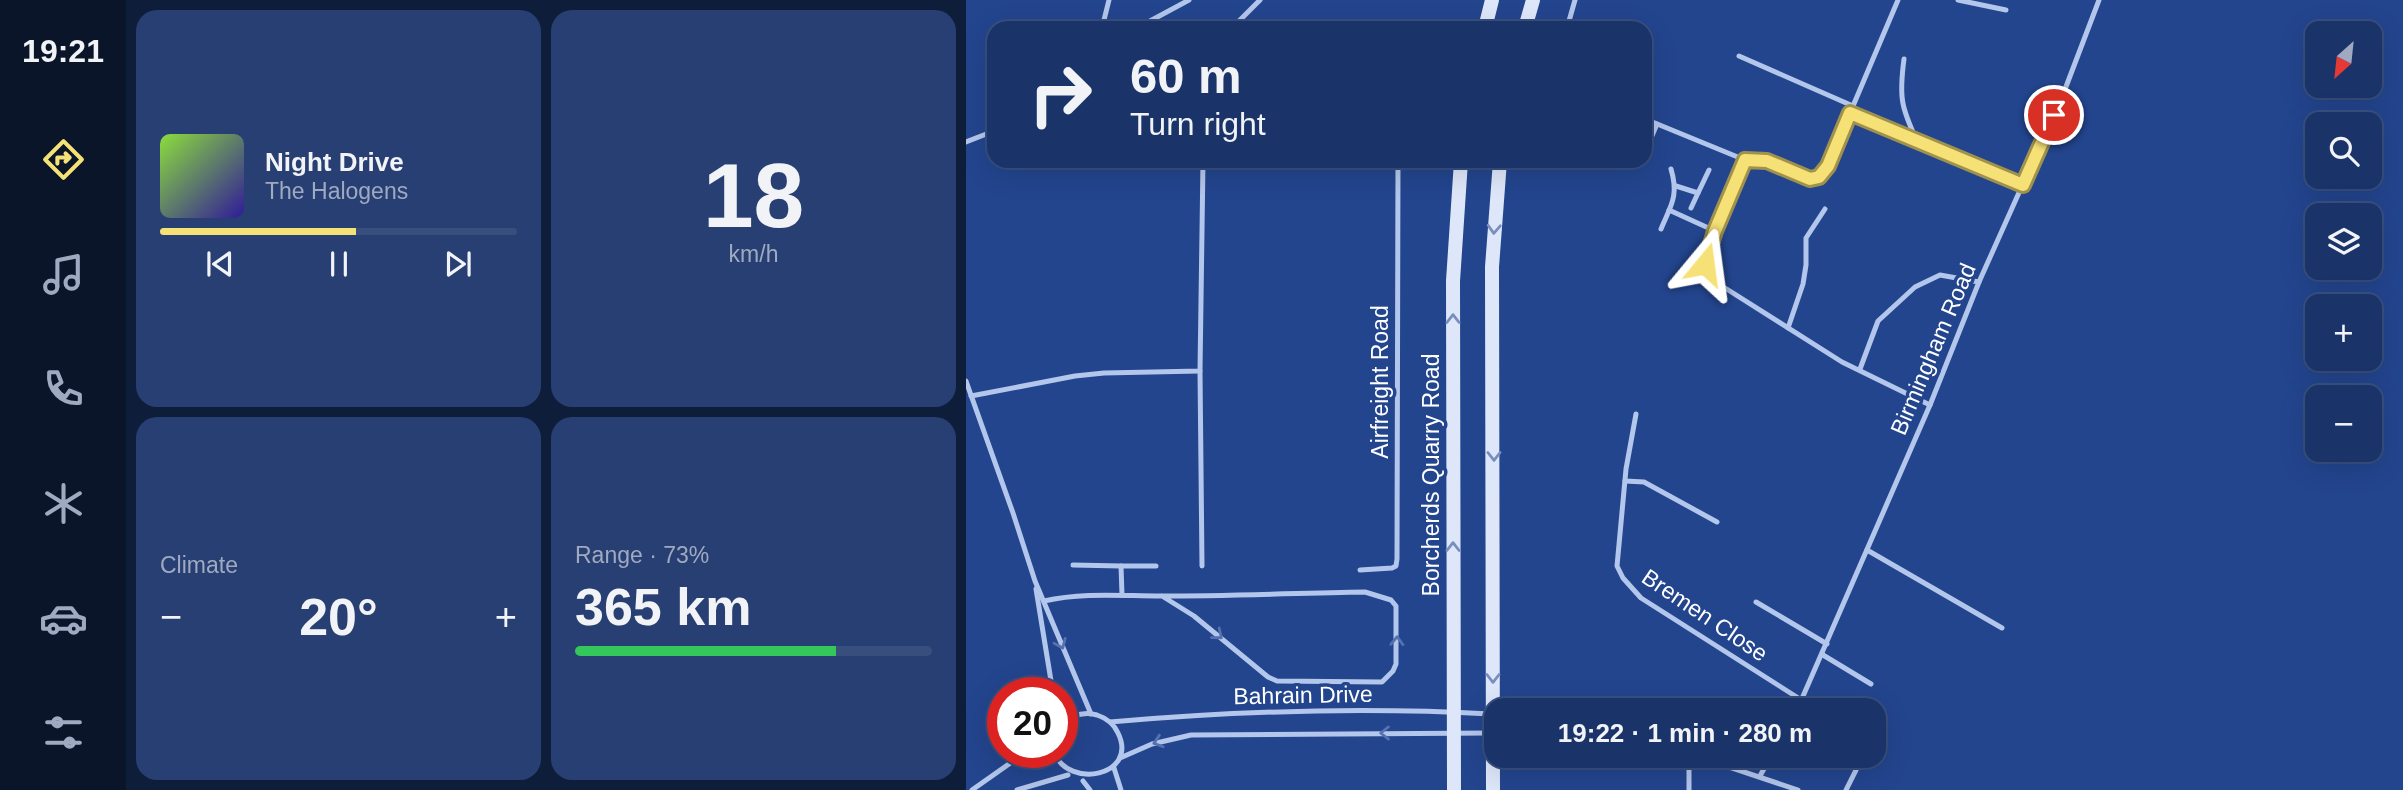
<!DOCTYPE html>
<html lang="en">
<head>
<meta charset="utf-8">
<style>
  body { margin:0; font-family:Arial,sans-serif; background:#273f72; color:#f1f3f6; height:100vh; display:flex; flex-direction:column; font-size:26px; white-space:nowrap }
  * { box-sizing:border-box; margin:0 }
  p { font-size:23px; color:#9faac1 }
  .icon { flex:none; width:38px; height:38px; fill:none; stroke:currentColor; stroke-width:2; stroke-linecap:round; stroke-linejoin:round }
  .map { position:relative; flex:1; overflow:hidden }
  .details { display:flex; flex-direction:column; gap:10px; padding:10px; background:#0e1d3a; width:840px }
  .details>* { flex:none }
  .banner { position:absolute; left:21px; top:21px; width:665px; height:147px; border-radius:21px; box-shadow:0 7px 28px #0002,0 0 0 2px #384f7e; background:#1a346a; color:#f1f3f6; overflow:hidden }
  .needle { width:46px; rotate:207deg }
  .tools { position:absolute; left:1339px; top:21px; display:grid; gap:14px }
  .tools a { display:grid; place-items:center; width:77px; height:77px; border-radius:14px; background:#1a346a; box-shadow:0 7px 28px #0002,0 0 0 2px #384f7e; font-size:35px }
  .speed { position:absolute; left:21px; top:677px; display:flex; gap:14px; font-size:35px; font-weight:700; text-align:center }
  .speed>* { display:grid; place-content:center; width:91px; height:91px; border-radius:50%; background:#1a346a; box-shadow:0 7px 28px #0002,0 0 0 2px #384f7e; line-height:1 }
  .speed .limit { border:10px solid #d22; background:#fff; color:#111 }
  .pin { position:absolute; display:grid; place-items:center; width:60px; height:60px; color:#fff; margin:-30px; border:4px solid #fff; border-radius:50%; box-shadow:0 2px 7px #0007 }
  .me { position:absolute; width:77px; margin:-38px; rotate:16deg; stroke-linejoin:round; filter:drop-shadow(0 0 5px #0008) }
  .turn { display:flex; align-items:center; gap:24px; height:147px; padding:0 28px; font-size:32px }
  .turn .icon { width:91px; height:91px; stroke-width:2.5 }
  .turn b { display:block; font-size:49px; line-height:60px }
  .big { font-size:52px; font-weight:600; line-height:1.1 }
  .details .widget { flex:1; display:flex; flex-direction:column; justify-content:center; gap:10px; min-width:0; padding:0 24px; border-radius:21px; background:#273f72 }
  .details .dial { align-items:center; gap:0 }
  .dial b { font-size:91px; line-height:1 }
  .song { display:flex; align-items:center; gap:21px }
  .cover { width:84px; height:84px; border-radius:10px; background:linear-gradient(135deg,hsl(90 70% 55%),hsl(250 70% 35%)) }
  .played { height:7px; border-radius:4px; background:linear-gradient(90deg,#f6e176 55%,#384f7e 55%) }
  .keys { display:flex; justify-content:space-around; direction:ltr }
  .heat { display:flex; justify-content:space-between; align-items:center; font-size:38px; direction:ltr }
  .charge { height:10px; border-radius:5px; background:linear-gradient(90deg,#34c759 73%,#384f7e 0) }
  .details .tiles { flex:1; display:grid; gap:10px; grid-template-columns:repeat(2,1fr) }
  .trip { position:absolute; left:518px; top:698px; width:402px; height:70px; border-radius:21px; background:#1a346a; box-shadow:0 7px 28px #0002,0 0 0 2px #384f7e; font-weight:600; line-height:70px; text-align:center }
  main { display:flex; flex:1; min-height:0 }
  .tabs { display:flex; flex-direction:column; width:126px; justify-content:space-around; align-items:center; background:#0a152a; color:#9faac1 }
  .tabs .icon { width:49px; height:49px }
  .tabs .selected { color:#f6e176 }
  .tabs b { font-size:32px; color:#f1f3f6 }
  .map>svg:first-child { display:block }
</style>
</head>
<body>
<main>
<nav class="tabs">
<b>19:21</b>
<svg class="icon selected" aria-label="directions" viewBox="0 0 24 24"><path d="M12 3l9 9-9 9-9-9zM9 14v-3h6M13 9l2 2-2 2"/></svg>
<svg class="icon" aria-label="music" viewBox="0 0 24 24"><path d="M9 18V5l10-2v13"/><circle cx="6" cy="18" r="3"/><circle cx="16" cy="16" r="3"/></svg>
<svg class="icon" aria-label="phone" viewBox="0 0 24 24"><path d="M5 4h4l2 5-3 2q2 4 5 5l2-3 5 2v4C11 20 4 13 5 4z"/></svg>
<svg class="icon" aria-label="climate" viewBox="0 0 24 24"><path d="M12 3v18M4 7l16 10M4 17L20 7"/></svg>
<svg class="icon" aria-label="car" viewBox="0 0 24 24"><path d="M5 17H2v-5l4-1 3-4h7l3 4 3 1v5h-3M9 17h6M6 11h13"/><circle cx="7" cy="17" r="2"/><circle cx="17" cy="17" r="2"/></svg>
<svg class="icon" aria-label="filters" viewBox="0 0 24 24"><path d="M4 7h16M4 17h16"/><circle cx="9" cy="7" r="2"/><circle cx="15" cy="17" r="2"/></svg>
</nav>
<section class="details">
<div class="tiles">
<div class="widget">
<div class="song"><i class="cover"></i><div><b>Night Drive</b><p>The Halogens</p></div></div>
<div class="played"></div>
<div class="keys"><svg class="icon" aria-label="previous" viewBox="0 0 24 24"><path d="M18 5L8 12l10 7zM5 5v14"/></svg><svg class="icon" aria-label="pause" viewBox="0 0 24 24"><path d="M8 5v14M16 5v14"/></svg><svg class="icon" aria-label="next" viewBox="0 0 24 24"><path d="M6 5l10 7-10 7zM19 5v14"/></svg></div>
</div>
<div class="widget dial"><b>18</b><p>km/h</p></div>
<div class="widget"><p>Climate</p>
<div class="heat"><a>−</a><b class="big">20°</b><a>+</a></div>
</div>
<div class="widget"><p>Range · 73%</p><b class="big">365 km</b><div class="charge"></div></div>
</div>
</section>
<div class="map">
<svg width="1437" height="790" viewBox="0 0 1437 790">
  <rect width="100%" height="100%" fill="#23458e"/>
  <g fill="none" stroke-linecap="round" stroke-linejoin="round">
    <g stroke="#b3c6eb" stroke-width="5">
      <path d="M932,0L859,172L853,177L844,179L811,164L791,159L779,160C769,184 740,238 740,262C740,270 743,276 748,281L876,362L964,405"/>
      <path d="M992,0L1040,10"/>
      <path d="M136,28L143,0"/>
      <path d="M171,28L223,0"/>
      <path d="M266,28L294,0"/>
      <path d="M601,28L609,0"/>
      <path d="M773,56L887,106"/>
      <path d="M938,59C933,97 935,107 951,141"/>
      <path d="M884,112L1057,185"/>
      <path d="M679,119L779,160"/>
      <path d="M0,142L28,131"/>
      <path d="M679,152L691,124"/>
      <path d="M710,186L732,193L743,170"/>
      <path d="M725,208L732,193"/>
      <path d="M703,210L749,231"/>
      <path d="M695,229C705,205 713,196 705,169"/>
      <path d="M822,328L837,284L840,265V238L859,209"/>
      <path d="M894,369L912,321L949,287L974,275L1013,282"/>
      <path d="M234,371L236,566"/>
      <path d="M0,381L47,513L69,581L125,714"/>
      <path d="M5,396L109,376L138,373L234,371L237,161"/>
      <path d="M670,414L660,469L651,566L657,578L675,598L837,701"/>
      <path d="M659,481L678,482L751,522"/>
      <path d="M901,550L1036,628"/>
      <path d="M107,565L155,566"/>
      <path d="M394,570L426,568L430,566L431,559L432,161"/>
      <path d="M70,589L87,693"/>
      <path d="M156,595L155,566H190"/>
      <path d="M78,601C117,592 156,596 195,596C263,596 331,593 399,592L425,600L430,606V664L427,671L416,682L311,681L302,677L228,616L196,596"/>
      <path d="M790,602L861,644"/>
      <path d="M857,655L905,684"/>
      <path d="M831,710L964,405L1013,282L1098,92L1133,0"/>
      <path d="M144,722C270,711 399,707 525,714"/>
      <path d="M88,752C102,790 173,776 152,733C148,724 140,718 131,715C118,711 106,715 96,725"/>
      <path d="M730,756L832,790"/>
      <path d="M154,758L186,744L225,735L524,733"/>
      <path d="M148,768L155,790"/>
      <path d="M794,776L805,756"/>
      <path d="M117,781L124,790"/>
      <path d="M6,790L60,752"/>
      <path d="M51,790L102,775"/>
      <path d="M723,790V756"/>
      <path d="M880,790L897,756"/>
    </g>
    <g stroke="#dee7f9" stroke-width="14">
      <path d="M519,28L526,0"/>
      <path d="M559,28L567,0"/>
      <path d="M488,790L487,281L495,161"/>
      <path d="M527,790L526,267L534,161"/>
    </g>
  </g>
  <defs><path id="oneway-chevron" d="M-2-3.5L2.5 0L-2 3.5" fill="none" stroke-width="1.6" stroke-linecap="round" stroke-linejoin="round" transform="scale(1.75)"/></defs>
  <g stroke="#778ebe">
    <use href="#oneway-chevron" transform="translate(528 229) rotate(93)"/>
    <use href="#oneway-chevron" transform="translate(487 319) rotate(-90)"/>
    <use href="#oneway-chevron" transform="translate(528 456) rotate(90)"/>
    <use href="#oneway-chevron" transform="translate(487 547) rotate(-90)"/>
    <use href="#oneway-chevron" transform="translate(527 678) rotate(90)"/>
  </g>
  <g stroke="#5572af">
    <use href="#oneway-chevron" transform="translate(252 635) rotate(39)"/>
    <use href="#oneway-chevron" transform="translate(431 641) rotate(-88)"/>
    <use href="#oneway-chevron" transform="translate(95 644) rotate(67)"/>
    <use href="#oneway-chevron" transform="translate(419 733) rotate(-180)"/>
    <use href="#oneway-chevron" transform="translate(192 742) rotate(162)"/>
  </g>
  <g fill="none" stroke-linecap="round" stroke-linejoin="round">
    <defs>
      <path id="route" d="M739,264L749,231L779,160L801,161L844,179L853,177L862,166L884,113L1057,185L1088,115"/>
    </defs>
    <use href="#route" stroke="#a0924d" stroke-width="18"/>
    <use href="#route" stroke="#f6e176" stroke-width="12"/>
  </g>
  <g text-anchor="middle" stroke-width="7" stroke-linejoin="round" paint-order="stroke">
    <g font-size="23" fill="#fff" stroke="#23458e">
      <text transform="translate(967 349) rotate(-67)" y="8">Birmingham Road</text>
      <text transform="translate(414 382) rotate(-90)" y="8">Airfreight Road</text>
      <text transform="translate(465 475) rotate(-90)" y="8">Borcherds Quarry Road</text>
      <text transform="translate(739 615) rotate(34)" y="8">Bremen Close</text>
      <text transform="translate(337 695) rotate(-1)" y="8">Bahrain Drive</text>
    </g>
  </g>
</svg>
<div class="tools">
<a><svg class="needle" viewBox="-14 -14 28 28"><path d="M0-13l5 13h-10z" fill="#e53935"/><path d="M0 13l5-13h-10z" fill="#9faac1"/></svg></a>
<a><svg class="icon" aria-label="search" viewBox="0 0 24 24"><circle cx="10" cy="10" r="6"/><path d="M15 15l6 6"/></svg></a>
<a><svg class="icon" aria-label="layers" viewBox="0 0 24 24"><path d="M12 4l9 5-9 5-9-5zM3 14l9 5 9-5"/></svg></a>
<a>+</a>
<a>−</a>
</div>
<div class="speed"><div class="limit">20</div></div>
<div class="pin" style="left:1088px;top:115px;background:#d93025"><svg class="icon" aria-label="arrive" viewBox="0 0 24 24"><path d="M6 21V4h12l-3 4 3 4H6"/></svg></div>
<svg class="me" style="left:739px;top:264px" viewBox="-20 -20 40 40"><path d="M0-17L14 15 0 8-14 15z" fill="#f6e176" stroke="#fff" stroke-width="4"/></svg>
<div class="trip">19:22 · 1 min · 280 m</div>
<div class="banner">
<div class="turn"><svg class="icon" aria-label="right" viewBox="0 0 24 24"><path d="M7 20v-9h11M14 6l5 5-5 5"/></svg><div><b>60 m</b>Turn right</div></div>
</div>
</div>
</main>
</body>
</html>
